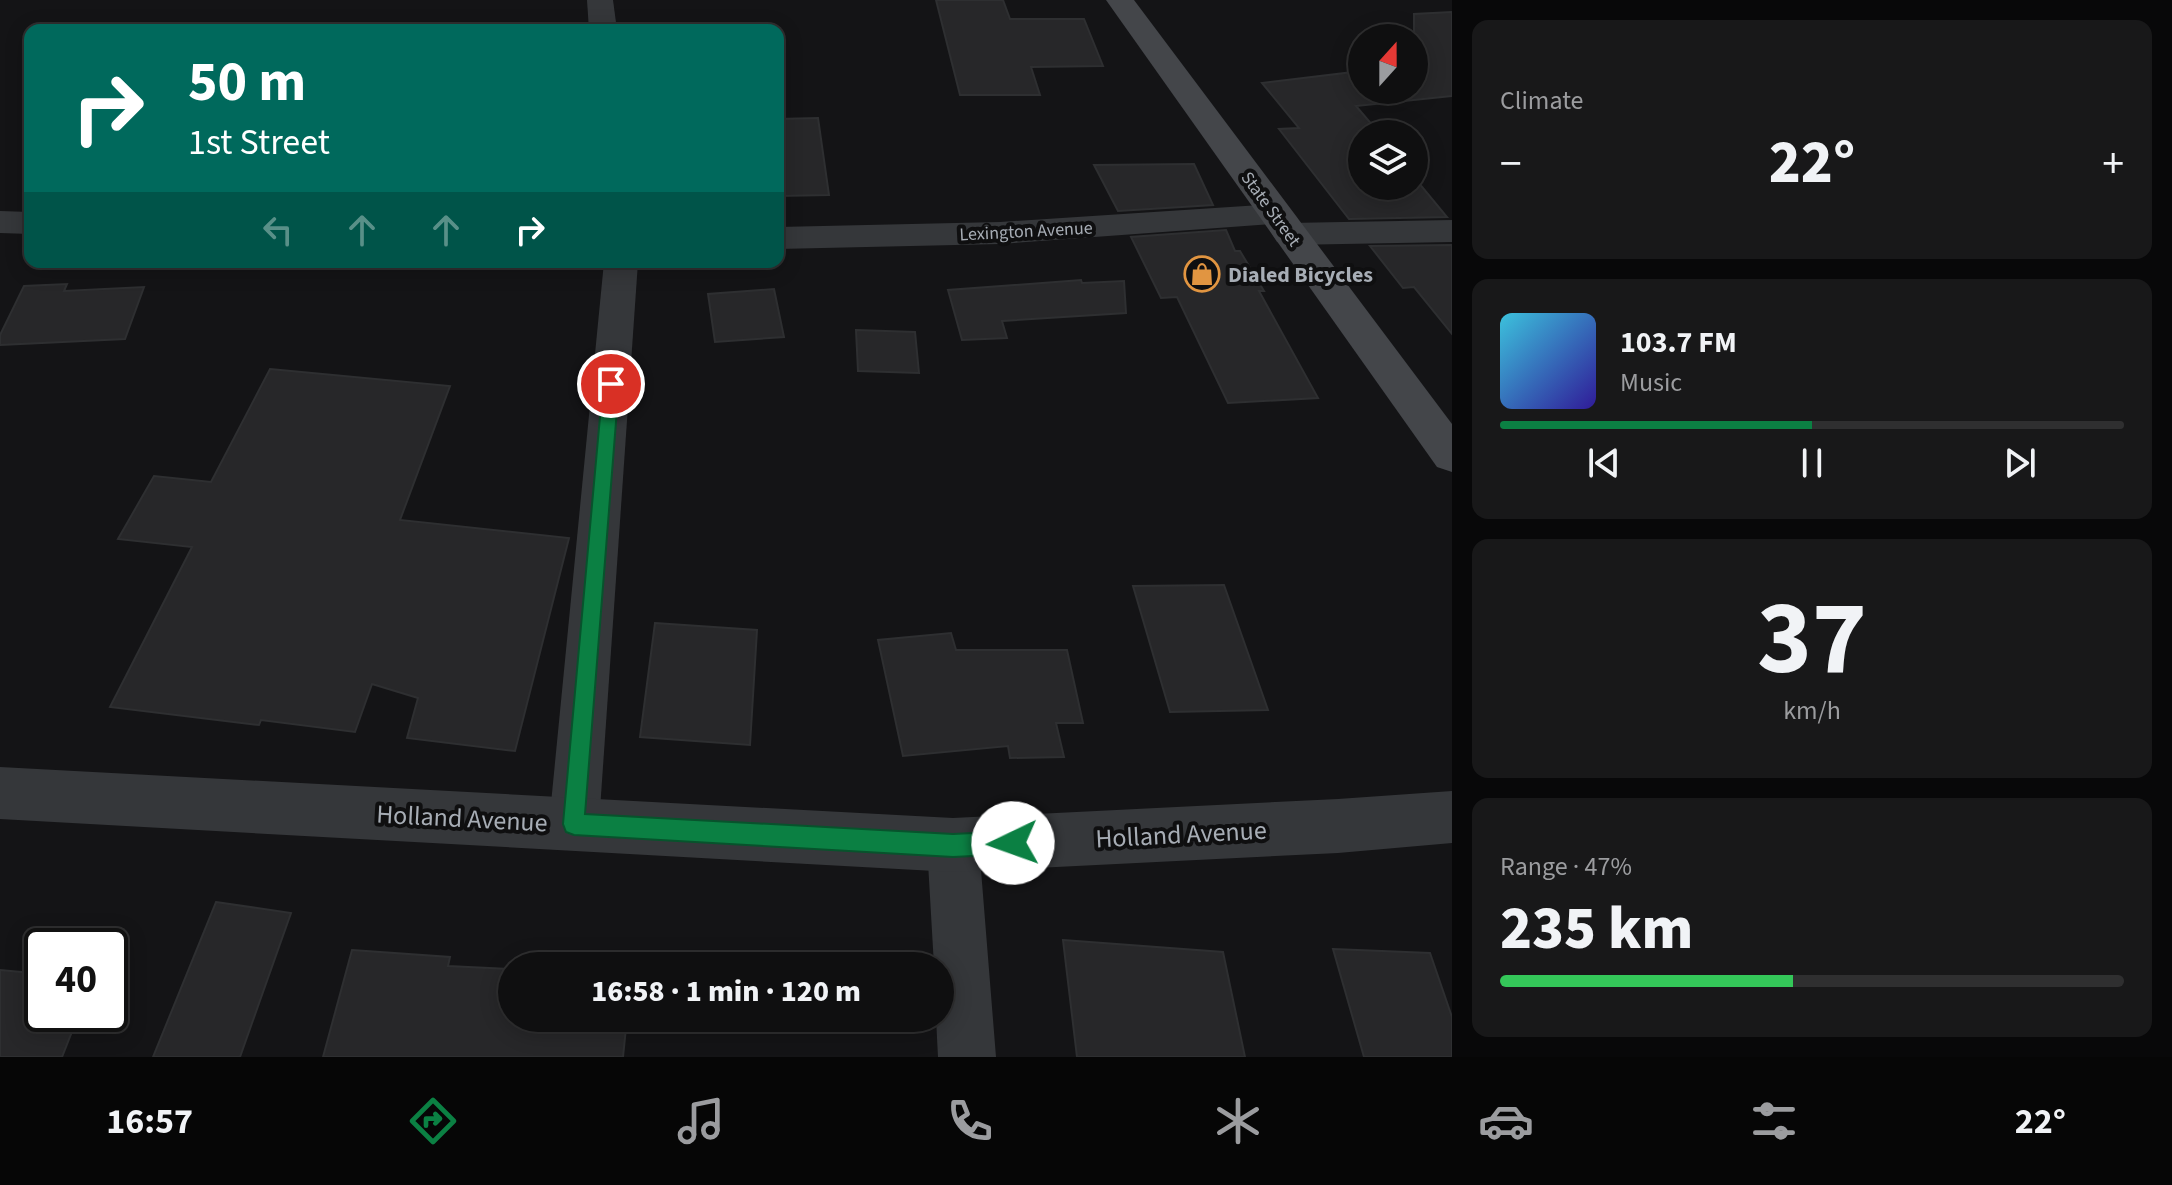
<!DOCTYPE html>
<html lang="en">
<head>
<meta charset="utf-8">
<style>
  body { margin:0; font-family:"Source Sans 3",sans-serif; background:#181819; color:#f1f3f6; height:100vh; display:flex; flex-direction:column; font-size:30px; white-space:nowrap }
  * { box-sizing:border-box; margin:0 }
  p { font-size:26px; color:#9b9c9f }
  .icon { flex:none; width:44px; height:44px; fill:none; stroke:currentColor; stroke-width:2; stroke-linecap:round; stroke-linejoin:round }
  .map { position:relative; flex:1; overflow:hidden }
  .panel { display:flex; flex-direction:column; gap:20px; padding:20px; background:#080809; width:720px }
  .panel>* { flex:none }
  .top-card { position:absolute; left:24px; top:24px; width:760px; height:244px; border-radius:16px; box-shadow:0 4px 20px #0003,0 0 0 2px #2f2f30; background:#00695c; color:#fff; overflow:hidden }
  .needle { width:52px; rotate:21deg }
  .controls { position:absolute; left:1348px; top:24px; display:grid; gap:16px }
  .controls a { display:grid; place-items:center; width:80px; height:80px; border-radius:50%; background:#0f0f10; box-shadow:0 4px 20px #0003,0 0 0 2px #2f2f30; font-size:40px }
  .speed { position:absolute; left:24px; top:928px; display:flex; gap:16px; font-size:40px; font-weight:700; text-align:center }
  .speed>* { display:grid; place-content:center; width:104px; height:104px; border-radius:50%; background:#0f0f10; box-shadow:0 4px 20px #0003,0 0 0 2px #2f2f30; line-height:1 }
  .speed .limit { border:4px solid #111; border-radius:12px; background:#fff; color:#111 }
  .pin { position:absolute; display:grid; place-items:center; width:68px; height:68px; color:#fff; margin:-34px; border:4px solid #fff; border-radius:50%; box-shadow:0 2px 8px #0007 }
  .me { position:absolute; width:88px; margin:-44px; rotate:267deg; stroke-linejoin:round; filter:drop-shadow(0 0 6px #0008) }
  .turn { display:flex; align-items:center; gap:28px; height:168px; padding:0 32px; font-size:36px }
  .turn .icon { width:104px; height:104px; stroke-width:2.5 }
  .turn b { display:block; font-size:56px; line-height:68px }
  .lanes { display:flex; align-items:center; height:76px; padding:0 32px; background:#0003; justify-content:center; gap:40px; direction:ltr }
  .lanes .off { opacity:.35 }
  .big { font-size:60px; font-weight:800; line-height:1.1 }
  .panel .tile { flex:1; display:flex; flex-direction:column; justify-content:center; gap:12px; min-width:0; padding:0 28px; border-radius:16px; background:#181819 }
  .panel .dial { align-items:center; gap:0 }
  .dial b { font-size:104px; line-height:1 }
  .song { display:flex; align-items:center; gap:24px }
  .cover { width:96px; height:96px; border-radius:12px; background:linear-gradient(135deg,hsl(190 70% 55%),hsl(250 70% 35%)) }
  .played { height:8px; border-radius:4px; background:linear-gradient(90deg,#0b8043 50%,#2f2f30 50%) }
  .keys { display:flex; justify-content:space-around; direction:ltr }
  .heat { display:flex; justify-content:space-between; align-items:center; font-size:44px; direction:ltr }
  .charge { height:12px; border-radius:6px; background:linear-gradient(90deg,#34c759 47%,#2f2f30 0) }
  .trip { position:absolute; left:498px; top:952px; width:456px; height:80px; border-radius:40px; background:#0f0f10; box-shadow:0 4px 20px #0003,0 0 0 2px #2f2f30; font-weight:800; line-height:80px; text-align:center }
  .tab-bar { display:flex; height:128px; justify-content:space-around; align-items:center; background:#060606; color:#9b9c9f }
  .tab-bar .icon { width:56px; height:56px }
  .tab-bar .current { color:#0b8043 }
  .tab-bar b { font-size:36px; color:#f1f3f6 }
  main { display:flex; flex:1; min-height:0 }
  .map>svg:first-child { display:block }
</style>
</head>
<body>
<main>
<div class="map">
<svg width="1452" height="1057" viewBox="0 0 1452 1057">
  <rect width="100%" height="100%" fill="#141416"/>
  <g fill="#272729" stroke="#2e2f31" stroke-width="2">
    <path d="M936,0H1003L1010,19H1084L1103,66L1031,67L1040,95H960Z"/>
    <path d="M1452,12V96L1356,106L1380,134H1362V186H1414V177L1447,217L1349,219L1279,129L1299,128L1262,83L1362,71V90H1414V14Z"/>
    <path d="M818,118L829,195L778,196V119Z"/>
    <path d="M1194,164L1213,205L1118,211L1094,165Z"/>
    <path d="M1226,230L1235,251H1240L1264,291H1259L1318,398L1228,403L1177,297L1161,298L1131,237Z"/>
    <path d="M1452,245V334L1414,287L1403,288L1370,246Z"/>
    <path d="M1081,280L1082,283L1124,281L1126,313L1002,321L1007,338L962,340L948,290Z"/>
    <path d="M67,284L64,291L144,287L125,339L0,345V335L24,286Z"/>
    <path d="M774,289L784,337L715,342L708,294Z"/>
    <path d="M856,330L915,332L919,373L858,371Z"/>
    <path d="M270,369L450,386L400,520L569,538L515,751L407,738L418,698L372,684L355,732L261,720L259,725L110,707L192,547L118,539L154,476L211,482Z"/>
    <path d="M1224,585L1268,710L1170,712L1133,586Z"/>
    <path d="M655,623L757,630L750,745L640,737Z"/>
    <path d="M951,633L956,650H1067L1083,723H1056L1064,757L1010,758L1008,746L903,756L878,640Z"/>
    <path d="M216,902L291,913L240,1057H153Z"/>
    <path d="M1063,940L1223,952L1245,1057H1077Z"/>
    <path d="M1333,949L1430,953L1452,1017V1057H1364Z"/>
    <path d="M352,950L450,957L448,966L512,969V1018H627L623,1057H323Z"/>
    <path d="M0,970L42,974V1014H79L62,1057H0Z"/>
  </g>
  <g fill="none" stroke-linecap="round" stroke-linejoin="round">
    <g fill="#35373a" fill-rule="evenodd">
      <path d="M587,0H613L617,30H589Z"/>
      <path d="M1274,204L1286,207L1290,215L1286,223L1000,244L778,249V227L1000,222Z"/>
      <path d="M0,211L30,212V234L0,233Z"/>
      <path d="M1452,220V242L1289,245L1277,242L1272,234L1277,226L1289,223Z"/>
      <path d="M604,262H638L599,824L592,842L574,849L556,842L549,824Z"/>
      <path d="M953,819L971,827L979,845L996,1057H938L936,1018H940V966H934L927,845L935,827Z"/>
    </g>
    <path fill="#35373a" fill-rule="evenodd" d="M0,767L953,818L1338,799L1452,791V843L1338,853L953,872L0,819Z"/>
    <path fill="#44464a" fill-rule="evenodd" d="M1106,0H1134L1452,424V472L1437,467Z"/>
  </g>
  <path fill="#0b8043" stroke="#07532c" stroke-width="2" d="M611,378L619,384L585,814L953,834L1013,831L1020,835L1024,843L1020,850L1013,854L953,857L574,835L566,832L563,824L603,384Z"/>
  <defs>
    <symbol id="shop-ring" viewBox="-11 -11 22 22"><circle r="9.5" fill="#0f0f10" stroke="#e19541" stroke-width="1.5"/><path d="M-5-2.5h2.3a2.7 3.5 0 0 1 5.4 0H5L5.5 6h-11ZM-1.5-2.5h3a1.5 2.3 0 0 0-3 0Z" fill="#e19541"/></symbol>
  </defs>
  <g fill-rule="evenodd">
    <use href="#shop-ring" x="1182" y="254" width="40" height="40"/>
  </g>
  <g text-anchor="middle" stroke-width="8" stroke-linejoin="round" paint-order="stroke">
    <g font-size="18" fill="#a7adb5" stroke="#0f0f10">
      <text transform="translate(1271 209) rotate(54)" y="6">State Street</text>
      <text transform="translate(1026 231) rotate(-3)" y="6">Lexington Avenue</text>
    </g>
    <g font-size="22" font-weight="bold" fill="#a7adb5" stroke="#0f0f10" text-anchor="start">
      <text x="1228" y="282">Dialed Bicycles</text>
    </g>
    <g font-size="26" fill="#a7adb5" stroke="#0f0f10">
      <text transform="translate(462 818) rotate(3)" y="9">Holland Avenue</text>
      <text transform="translate(1181 834) rotate(-3)" y="9">Holland Avenue</text>
    </g>
  </g>
</svg>
<div class="controls">
<a><svg class="needle" viewBox="-14 -14 28 28"><path d="M0-13l5 13h-10z" fill="#e53935"/><path d="M0 13l5-13h-10z" fill="#9b9c9f"/></svg></a>
<a><svg class="icon" aria-label="layers" viewBox="0 0 24 24"><path d="M12 4l9 5-9 5-9-5zM3 14l9 5 9-5"/></svg></a>
</div>
<div class="speed"><div class="limit">40</div></div>
<div class="pin" style="left:611px;top:384px;background:#d93025"><svg class="icon" aria-label="arrive" viewBox="0 0 24 24"><path d="M6 21V4h12l-3 4 3 4H6"/></svg></div>
<svg class="me" style="left:1013px;top:843px" viewBox="-20 -20 40 40"><circle r="19" fill="#fff"/><path d="M0-13L10 11 0 6-10 11z" fill="#0b8043"/></svg>
<div class="trip">16:58 · 1 min · 120 m</div>
<div class="top-card">
<div class="turn"><svg class="icon" aria-label="right" viewBox="0 0 24 24"><path d="M7 20v-9h11M14 6l5 5-5 5"/></svg><div><b>50 m</b>1st Street</div></div>
<div class="lanes"><svg class="icon off" aria-label="left" viewBox="0 0 24 24"><path d="M17 20v-9H6M10 6l-5 5 5 5"/></svg><svg class="icon off" aria-label="ahead" viewBox="0 0 24 24"><path d="M12 20V5M6 11l6-6 6 6"/></svg><svg class="icon off" aria-label="ahead" viewBox="0 0 24 24"><path d="M12 20V5M6 11l6-6 6 6"/></svg><svg class="icon" aria-label="right" viewBox="0 0 24 24"><path d="M7 20v-9h11M14 6l5 5-5 5"/></svg></div>
</div>
</div>
<section class="panel">
<div class="tile"><p>Climate</p>
<div class="heat"><a>−</a><b class="big">22°</b><a>+</a></div>
</div>
<div class="tile">
<div class="song"><i class="cover"></i><div><b>103.7 FM</b><p>Music</p></div></div>
<div class="played"></div>
<div class="keys"><svg class="icon" aria-label="previous" viewBox="0 0 24 24"><path d="M18 5L8 12l10 7zM5 5v14"/></svg><svg class="icon" aria-label="pause" viewBox="0 0 24 24"><path d="M8 5v14M16 5v14"/></svg><svg class="icon" aria-label="next" viewBox="0 0 24 24"><path d="M6 5l10 7-10 7zM19 5v14"/></svg></div>
</div>
<div class="tile dial"><b>37</b><p>km/h</p></div>
<div class="tile"><p>Range · 47%</p><b class="big">235 km</b><div class="charge"></div></div>
</section>
</main>
<nav class="tab-bar">
<b>16:57</b>
<svg class="icon current" aria-label="directions" viewBox="0 0 24 24"><path d="M12 3l9 9-9 9-9-9zM9 14v-3h6M13 9l2 2-2 2"/></svg>
<svg class="icon" aria-label="music" viewBox="0 0 24 24"><path d="M9 18V5l10-2v13"/><circle cx="6" cy="18" r="3"/><circle cx="16" cy="16" r="3"/></svg>
<svg class="icon" aria-label="phone" viewBox="0 0 24 24"><path d="M5 4h4l2 5-3 2q2 4 5 5l2-3 5 2v4C11 20 4 13 5 4z"/></svg>
<svg class="icon" aria-label="climate" viewBox="0 0 24 24"><path d="M12 3v18M4 7l16 10M4 17L20 7"/></svg>
<svg class="icon" aria-label="car" viewBox="0 0 24 24"><path d="M5 17H2v-5l4-1 3-4h7l3 4 3 1v5h-3M9 17h6M6 11h13"/><circle cx="7" cy="17" r="2"/><circle cx="17" cy="17" r="2"/></svg>
<svg class="icon" aria-label="filters" viewBox="0 0 24 24"><path d="M4 7h16M4 17h16"/><circle cx="9" cy="7" r="2"/><circle cx="15" cy="17" r="2"/></svg>
<b>22°</b>
</nav>
</body>
</html>
